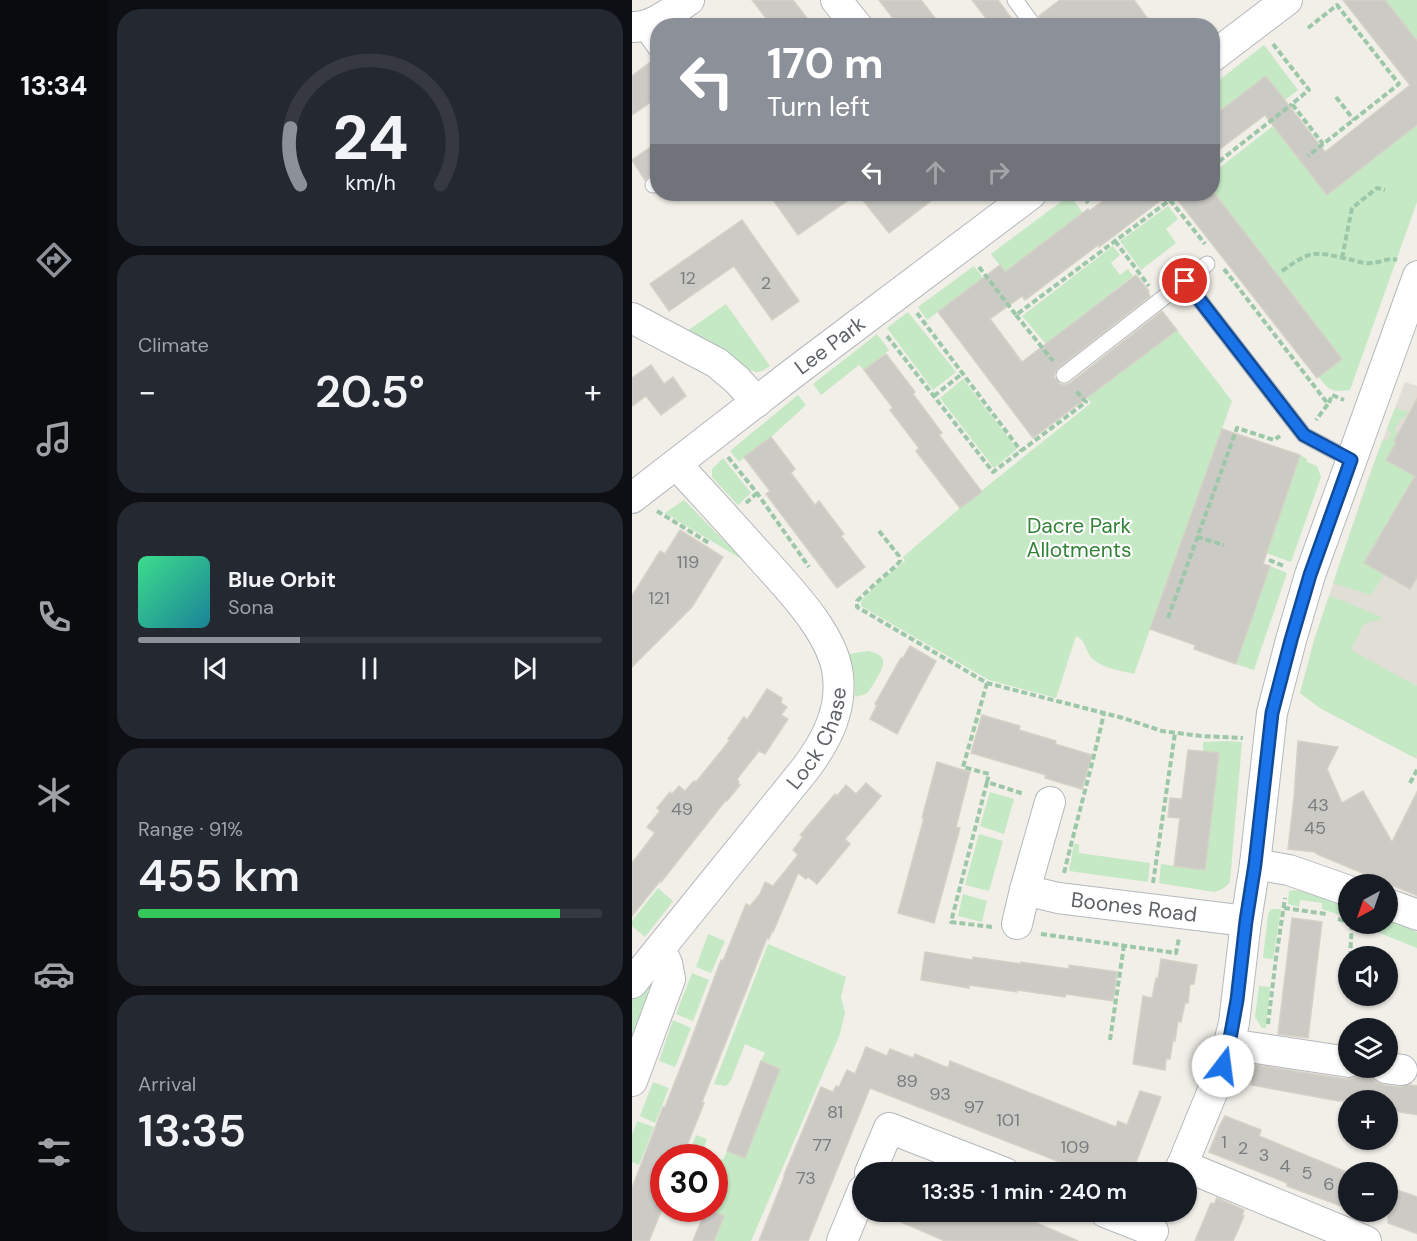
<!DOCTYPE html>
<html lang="en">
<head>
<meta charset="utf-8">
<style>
  body { margin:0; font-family:"DM Sans",sans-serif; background:#242831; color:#f1f3f6; height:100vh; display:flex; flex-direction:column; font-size:22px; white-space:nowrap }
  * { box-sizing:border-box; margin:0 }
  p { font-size:20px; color:#9ea1a6 }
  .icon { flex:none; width:33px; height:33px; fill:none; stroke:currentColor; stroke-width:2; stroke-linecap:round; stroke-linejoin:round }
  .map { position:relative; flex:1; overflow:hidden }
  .drawer { display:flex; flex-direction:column; gap:9px; padding:9px; background:#0d0f14; width:524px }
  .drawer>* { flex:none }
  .banner { position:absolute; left:18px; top:18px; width:570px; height:183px; border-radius:24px; box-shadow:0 2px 4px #0004; background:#8c9099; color:#fff; overflow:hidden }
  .needle { width:39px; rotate:220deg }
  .tools { position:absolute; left:706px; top:874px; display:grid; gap:12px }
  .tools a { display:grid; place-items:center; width:60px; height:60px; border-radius:50%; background:#171b24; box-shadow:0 2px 4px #0004; font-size:30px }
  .speed { position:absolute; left:18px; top:1144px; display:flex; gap:12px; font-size:30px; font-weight:700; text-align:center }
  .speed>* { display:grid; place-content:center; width:78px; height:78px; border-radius:50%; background:#171b24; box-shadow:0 2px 4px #0004; line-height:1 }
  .speed .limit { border:9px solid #d22; background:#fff; color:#111 }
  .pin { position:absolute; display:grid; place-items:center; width:51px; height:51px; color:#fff; margin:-26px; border:3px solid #fff; border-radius:50%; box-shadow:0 2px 6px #0007 }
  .me { position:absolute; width:66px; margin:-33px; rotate:15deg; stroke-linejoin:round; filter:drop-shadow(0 0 4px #0008) }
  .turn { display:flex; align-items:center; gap:21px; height:126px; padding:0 18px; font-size:27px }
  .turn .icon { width:78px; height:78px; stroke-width:2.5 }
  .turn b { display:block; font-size:42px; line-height:51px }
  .lanes { display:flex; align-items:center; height:57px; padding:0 18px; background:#0003; justify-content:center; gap:30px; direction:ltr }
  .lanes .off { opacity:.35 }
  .big { font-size:45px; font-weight:600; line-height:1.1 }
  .drawer .card { flex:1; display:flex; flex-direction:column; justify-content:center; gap:9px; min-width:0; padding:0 21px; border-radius:24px; background:#242831 }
  .drawer .dial { align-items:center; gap:0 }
  .dial svg { height:156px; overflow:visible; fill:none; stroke:#363941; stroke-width:7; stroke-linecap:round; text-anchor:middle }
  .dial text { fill:#f1f3f6; stroke:none }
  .song { display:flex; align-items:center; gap:18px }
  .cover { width:72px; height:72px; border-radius:9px; background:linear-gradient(135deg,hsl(150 70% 55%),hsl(190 70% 35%)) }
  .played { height:6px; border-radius:3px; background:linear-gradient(90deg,#8c9099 35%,#363941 35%) }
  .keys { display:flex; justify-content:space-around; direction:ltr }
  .heat { display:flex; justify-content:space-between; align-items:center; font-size:33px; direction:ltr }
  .charge { height:9px; border-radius:4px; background:linear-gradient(90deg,#34c759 91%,#363941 0) }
  .trip { position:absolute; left:220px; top:1162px; width:345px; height:60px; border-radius:30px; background:#171b24; box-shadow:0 2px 4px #0004; font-weight:600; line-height:60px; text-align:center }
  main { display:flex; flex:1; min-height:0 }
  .tab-bar { display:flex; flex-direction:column; width:108px; justify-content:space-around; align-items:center; background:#090b0e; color:#9ea1a6 }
  .tab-bar .icon { width:42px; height:42px }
  .tab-bar .selected { color:#8c9099 }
  .tab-bar b { font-size:27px; color:#f1f3f6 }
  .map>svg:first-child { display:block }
</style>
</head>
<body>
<main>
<nav class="tab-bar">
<b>13:34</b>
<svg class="icon selected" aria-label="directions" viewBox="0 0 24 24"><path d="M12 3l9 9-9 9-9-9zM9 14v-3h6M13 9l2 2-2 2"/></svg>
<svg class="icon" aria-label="music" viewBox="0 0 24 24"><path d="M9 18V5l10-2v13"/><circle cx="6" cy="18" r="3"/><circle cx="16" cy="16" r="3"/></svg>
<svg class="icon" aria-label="phone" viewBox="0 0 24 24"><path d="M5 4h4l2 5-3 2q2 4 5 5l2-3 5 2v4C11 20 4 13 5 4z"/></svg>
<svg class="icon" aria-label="climate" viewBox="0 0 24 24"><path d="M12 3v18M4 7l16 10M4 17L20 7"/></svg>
<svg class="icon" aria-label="car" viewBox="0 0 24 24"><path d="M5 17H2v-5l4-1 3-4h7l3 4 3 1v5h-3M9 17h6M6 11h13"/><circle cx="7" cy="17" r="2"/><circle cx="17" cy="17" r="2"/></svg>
<svg class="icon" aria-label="filters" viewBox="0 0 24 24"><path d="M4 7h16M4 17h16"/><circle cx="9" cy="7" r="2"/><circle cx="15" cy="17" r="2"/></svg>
</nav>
<section class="drawer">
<div class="card dial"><svg viewBox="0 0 100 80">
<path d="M14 69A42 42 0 1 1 86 69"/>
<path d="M14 69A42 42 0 0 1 9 40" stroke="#8c9099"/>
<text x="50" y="56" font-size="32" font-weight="700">24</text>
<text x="50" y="72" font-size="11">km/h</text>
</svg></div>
<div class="card"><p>Climate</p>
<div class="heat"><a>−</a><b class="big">20.5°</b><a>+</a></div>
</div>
<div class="card">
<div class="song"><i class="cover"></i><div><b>Blue Orbit</b><p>Sona</p></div></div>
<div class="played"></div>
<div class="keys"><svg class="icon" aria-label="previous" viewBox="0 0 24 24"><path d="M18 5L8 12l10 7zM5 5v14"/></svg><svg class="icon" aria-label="pause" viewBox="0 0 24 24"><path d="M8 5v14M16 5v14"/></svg><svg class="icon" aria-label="next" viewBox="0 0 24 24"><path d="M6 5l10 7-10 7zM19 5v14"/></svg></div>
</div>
<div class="card"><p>Range · 91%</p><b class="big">455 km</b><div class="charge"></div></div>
<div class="card"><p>Arrival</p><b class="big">13:35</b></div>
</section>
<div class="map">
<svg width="786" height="1241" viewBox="0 0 786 1241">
  <rect width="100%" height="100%" fill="#f1efe8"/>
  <path fill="#e1ded6" d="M773,382L785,386V759L688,708L668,693L682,641L737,476Z"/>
  <g fill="#c5e8c5">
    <path d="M753,0H785V42Z"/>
    <path d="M632,45L666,90L653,100L634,76L581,117V85Z"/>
    <path d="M785,109V202L718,390C701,392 697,391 687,377L710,359L581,191V173L641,126L695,195L783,126Z"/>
    <path d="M438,195L451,213L373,272L359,254Z"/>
    <path d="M536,206L546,219L534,229L544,243L509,270L488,241Z"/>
    <path d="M481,246L488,255L479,263L488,275L496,269L501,276L414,344L390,316Z"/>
    <path d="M342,266L351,278L295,320L286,307Z"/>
    <path d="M94,304L138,366L130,371L124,372L117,370L93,350L55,331Z"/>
    <path d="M276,312L324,372L301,390L255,328Z"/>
    <path d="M545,330L600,401L502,674C490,671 470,668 461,659C453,652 454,640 444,636L424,698L357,680L229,606V601L245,584L273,561L271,557L328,508L459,403L455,398Z"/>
    <path d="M245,334L257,350L232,370L227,365L189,395L181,384Z"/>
    <path d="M331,379L385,449L362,468L308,398Z"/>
    <path d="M166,395L174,405L139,437L107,462L98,451Z"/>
    <path d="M763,408L776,412L772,419L769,418L762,430L766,433L762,441L764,443L754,460L785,478L733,563L752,575L739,595L701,583L750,441L756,440L759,432L755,429Z"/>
    <path d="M668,455L675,459V462L685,466L689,477L659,562L634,553Z"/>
    <path d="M91,458L119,493L106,505L80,477V469Z"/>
    <path d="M52,500L111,560L33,513Z"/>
    <path d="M638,566L655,573L622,670L604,664Z"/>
    <path d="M697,596L714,602L751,618L732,624L719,650L785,686L786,753L783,758L688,708L668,693L682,641Z"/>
    <path d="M236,651C255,655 254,663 245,678C242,683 239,689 234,694L223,697L222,674L217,654Z"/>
    <path d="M595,741L610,742L598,882C593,888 589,890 582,892L527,883L529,864L573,870L571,742Z"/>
    <path d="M358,792L382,799L372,834L348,826Z"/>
    <path d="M347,834L371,841L357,891L333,885Z"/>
    <path d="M442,844H447V853L518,863L516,882L437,871Z"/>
    <path d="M26,888L41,901L13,937L0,926V921Z"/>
    <path d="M662,890L673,891L717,905V918L690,909V903L668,900L667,907L656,904L657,891Z"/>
    <path d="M331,894L355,901L350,922L326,916Z"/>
    <path d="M641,909H649L641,959L631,958L636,915L638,910Z"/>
    <path d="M756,920L785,932V948L730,926V924H756Z"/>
    <path d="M76,934L93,941L79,973L64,967Z"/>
    <path d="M136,944L214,977L209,997L213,1013L208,1034L119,1241H83L92,1217L74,1209H82V1158H55L64,1135L75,1139L71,1151L91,1160L95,1151L113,1158L148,1069L129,1061L133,1053L113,1044L99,1080L94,1086L82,1084Z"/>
    <path d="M28,973L0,1060V996Z"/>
    <path d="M60,973L77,980L61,1021L44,1014Z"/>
    <path d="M627,986L638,987L634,1028H630L623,1017Z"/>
    <path d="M41,1020L59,1028L43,1067L27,1061Z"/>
    <path d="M21,1082L37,1088L23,1123L8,1116Z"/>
    <path d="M5,1121L22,1127L7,1165L0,1162V1135Z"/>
  </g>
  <g fill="#cccac5" stroke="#d6d1c6" stroke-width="1.5">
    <path d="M120,0H161L181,26H140Z"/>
    <path d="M247,0H289L309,26H267Z"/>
    <path d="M340,0H366L385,26H360Z"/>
    <path d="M428,0H502L521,26H412L407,16Z"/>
    <path d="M711,0H753L786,42V124L695,195L633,115L580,155V117L634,76L693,152L778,85Z"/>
    <path d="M21,60L26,62V97L0,115V76Z"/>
    <path d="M26,142V172L16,177L13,180L0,160Z"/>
    <path d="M137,194H225L166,235Z"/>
    <path d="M226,194H308L257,233Z"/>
    <path d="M481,194H537L467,247L466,245L393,300L390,296L358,319L390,362L504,275L517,291L516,292L518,296L426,368L423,372L422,377L428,384L433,385L438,383L530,311L545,330L401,438L306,312L368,265L373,272L456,209L457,211Z"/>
    <path d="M541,194H583L710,359L685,378Z"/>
    <path d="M110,220L167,301L140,320L102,266L37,311L18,284Z"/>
    <path d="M254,354L283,392L281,394L310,433L307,435L350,492L328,508L284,451L287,448L258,410L261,408L232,370Z"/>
    <path d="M19,365L32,384L41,377L54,396L29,415L14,396L0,406V378Z"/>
    <path d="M786,397V576L778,589L732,563L783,476L754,460L764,443L762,441Z"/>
    <path d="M590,429L668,455L631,564L638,566L604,664L562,649L563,645L518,629Z"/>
    <path d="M139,437L163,469L159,473L183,505L187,501L212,534L209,536L233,567L205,588L134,494L138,491L112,457Z"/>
    <path d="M48,530L91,557L60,607L0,667V596L28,551L33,554Z"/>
    <path d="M278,646L304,661L265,734L238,719L245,705L243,704L269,658H271Z"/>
    <path d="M135,689L150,698L149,703L155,707L149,715L156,719L133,754L127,751L105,779L107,782L106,784L108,785L95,801L94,800L29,882L28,881L0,916V863L23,833L15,827L28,811L25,808L38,792L40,794L47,786L53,791L62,781L64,782L98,740L96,739L112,717L115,720Z"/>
    <path d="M350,715L388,726L387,730L424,741L423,744L460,755L450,789L413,778L414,775L339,753Z"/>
    <path d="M666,741L706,747L695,769L710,803L731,791L760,842L786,790V896L685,854L683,852L656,849L662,797Z"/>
    <path d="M556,750L587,753L573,870L542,866L548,818L536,817L538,798L550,799Z"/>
    <path d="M305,762L338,772L324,827L328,828L302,923L266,913L292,818H290Z"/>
    <path d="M234,783L249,796L213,839L218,844L185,884L176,877L174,879L166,873L141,932L140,931L137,939L135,938L70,1102L72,1103L50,1158H32V1204L17,1241H0V1188L31,1107H33L52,1059L89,960L91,961L114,904L118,906L128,894L133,882L141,886L166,855L161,850L171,837L168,835L203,794L205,796L214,785L224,794Z"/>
    <path d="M660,918L690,922L676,1038L646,1034Z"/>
    <path d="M293,952L341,960V957L389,964V962L437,969V965L485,972L481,1001L434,994L433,997L385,990V992L337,985V988L289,980Z"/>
    <path d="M529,959L565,965L562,984H558L556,1003H553L549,1022L546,1021L543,1041L541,1040L538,1059H534L533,1070L501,1064L511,996L520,998L524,978L526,979Z"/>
    <path d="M234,1047L255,1056L258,1049L281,1058L283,1054L316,1068L318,1061L484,1127L486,1121L495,1125L508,1091L529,1097L500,1173H456L238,1088L176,1241H127L153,1175H152L189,1087L201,1092L204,1086L207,1087L215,1070L223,1074Z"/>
    <path d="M129,1061L148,1069L113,1158L95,1151Z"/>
    <path d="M623,1065L714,1079L723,1078L727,1076L741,1078L744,1082L752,1085L768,1087L778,1085L786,1086V1115L756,1110V1101H707L619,1085Z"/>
    <path d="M593,1116L629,1130L627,1136L717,1173V1209L655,1186V1183L577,1152L588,1125Z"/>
    <path d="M756,1187L786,1197V1234L756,1223Z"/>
    <path d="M585,1198L612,1210L610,1216H612L601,1241H563L579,1203L582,1204Z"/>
    <path d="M74,1209L92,1216L82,1241H61Z"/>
    <path d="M246,1212H380L446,1241H313Z"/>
  </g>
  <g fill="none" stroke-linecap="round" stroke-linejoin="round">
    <defs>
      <g id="service">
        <path d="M383,0L402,26"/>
        <path d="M9,28L26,52"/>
        <path d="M21,185L26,182"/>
        <path d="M553,281L575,264"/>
        <path d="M432,375L553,281L672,435L719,460"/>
      </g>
      <g id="minor">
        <path d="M204,0L225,26"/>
        <path d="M0,27C20,28 40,11 57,0"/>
        <path d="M580,57L655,0"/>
        <path d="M0,318L85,363L105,380L125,402"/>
        <path id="s1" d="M0,498L160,374L399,194"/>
        <path id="s2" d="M418,802L393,890L426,898L614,921"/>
        <path d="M623,864L657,870L717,891"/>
        <path d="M756,904L786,915"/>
        <path d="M385,924L393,890"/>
        <path id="s3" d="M0,983L174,768C194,741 210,711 206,676C202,633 155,587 127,555C100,525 72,494 44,464"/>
        <path d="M597,1044L717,1062"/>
        <path d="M754,1068L770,1070"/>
        <path d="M0,1081L38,979L35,963L28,950"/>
        <path d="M550,1165L734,1241"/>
        <path d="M238,1173L257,1128L373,1173"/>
        <path d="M547,1173L591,1066L602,1023L614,921L623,864L640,713L659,640L678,575L786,276"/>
        <path d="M473,1212L521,1231"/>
        <path d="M210,1241L231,1190"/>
      </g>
    </defs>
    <use href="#service" stroke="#b5b8bc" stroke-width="17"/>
    <use href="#minor" stroke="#b5b8bc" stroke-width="32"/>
    <g stroke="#9cc7a9" stroke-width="4" stroke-dasharray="6 3" stroke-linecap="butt">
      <path d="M676,28L705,5L767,84L676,156"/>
      <path d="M641,44L677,90L660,104L691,144"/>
      <path d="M704,97L722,120"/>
      <path d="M580,167L660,104"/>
      <path d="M449,194L456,203"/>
      <path d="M538,200L573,244"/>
      <path d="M483,241L517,286"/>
      <path d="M710,258L720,208L745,188L753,190"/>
      <path d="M347,267L384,315L546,194"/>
      <path d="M592,269L696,404L684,420"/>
      <path d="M650,271C682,248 683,252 720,260C725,261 732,264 738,263C748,263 756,257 765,260"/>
      <path d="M285,313L389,451"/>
      <path d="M384,315L421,361"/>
      <path d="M255,336L361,472L454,402L444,391"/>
      <path d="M302,396L331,373"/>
      <path d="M697,403L700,395L712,400"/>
      <path d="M96,457L125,493L177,567"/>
      <path d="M114,503L125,493"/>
      <path d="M25,511L77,543"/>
      <path d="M247,531L267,556L268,561L265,565L244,583L225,601V607L355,683L491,718L530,731L569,736L611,738"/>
      <path d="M565,537L592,545"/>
      <path d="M637,560L652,566"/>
      <path d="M536,618L605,428L642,440L648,436"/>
      <path d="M355,683L331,767L357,774L355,782L392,794"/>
      <path d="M355,782L319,922L360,927"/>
      <path d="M778,783L786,768"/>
      <path d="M432,873C445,819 460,767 472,713"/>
      <path d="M521,883L543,733"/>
      <path d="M652,908L694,914"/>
      <path d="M706,919L717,922"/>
      <path d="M409,934L544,953L547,938"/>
      <path d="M718,957L720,924"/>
      <path d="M785,989H786"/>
      <path d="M636,1024L644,958L653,898"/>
      <path d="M478,1040L492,945"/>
    </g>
    <use href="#service" stroke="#fff" stroke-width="15"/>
    <use href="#minor" stroke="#fff" stroke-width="30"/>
  </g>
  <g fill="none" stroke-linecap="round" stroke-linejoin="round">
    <defs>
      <path id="route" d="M553,281L672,435L719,460L678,575L659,640L640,713L623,864L614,921L605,1000L597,1044L591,1066"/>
    </defs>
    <use href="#route" stroke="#114b97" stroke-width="15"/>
    <use href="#route" stroke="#1a73e8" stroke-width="10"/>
  </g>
  <g text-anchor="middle" stroke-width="4.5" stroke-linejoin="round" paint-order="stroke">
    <g font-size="18" fill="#7a7d7f">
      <text x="56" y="284">12</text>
      <text x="134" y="289">2</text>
      <text x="56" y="568">119</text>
      <text x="27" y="604">121</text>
      <text x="686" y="811">43</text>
      <text x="50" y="815">49</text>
      <text x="683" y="834">45</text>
      <text x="275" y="1087">89</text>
      <text x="308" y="1100">93</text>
      <text x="342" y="1113">97</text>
      <text x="203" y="1118">81</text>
      <text x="376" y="1126">101</text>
      <text x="592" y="1148">1</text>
      <text x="190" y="1151">77</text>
      <text x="443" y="1153">109</text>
      <text x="611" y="1154">2</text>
      <text x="632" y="1161">3</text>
      <text x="653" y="1172">4</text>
      <text x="675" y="1179">5</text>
      <text x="174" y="1184">73</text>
      <text x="697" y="1190">6</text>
    </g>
    <g font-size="21" fill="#5f6368" stroke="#fff">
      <text dy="7" stroke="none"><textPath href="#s1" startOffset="250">Lee Park</textPath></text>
      <text dy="7" stroke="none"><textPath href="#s3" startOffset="309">Lock Chase</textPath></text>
      <text dy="7" stroke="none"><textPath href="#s2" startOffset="202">Boones Road</textPath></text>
    </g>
    <g font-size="21" fill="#348238" stroke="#fff">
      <text x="447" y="533">Dacre Park<tspan x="447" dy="24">Allotments</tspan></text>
    </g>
  </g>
</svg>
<div class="tools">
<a><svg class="needle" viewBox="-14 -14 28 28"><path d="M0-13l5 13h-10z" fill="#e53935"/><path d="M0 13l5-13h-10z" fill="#9ea1a6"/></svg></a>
<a><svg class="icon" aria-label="sound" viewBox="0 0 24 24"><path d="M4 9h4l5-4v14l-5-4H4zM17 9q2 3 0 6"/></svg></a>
<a><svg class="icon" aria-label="layers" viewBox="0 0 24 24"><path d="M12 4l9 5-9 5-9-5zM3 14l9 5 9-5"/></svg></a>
<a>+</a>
<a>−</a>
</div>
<div class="speed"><div class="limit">30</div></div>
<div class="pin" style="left:553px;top:281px;background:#d93025"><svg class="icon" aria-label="arrive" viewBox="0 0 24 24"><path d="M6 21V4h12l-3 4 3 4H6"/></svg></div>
<svg class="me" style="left:591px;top:1066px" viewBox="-20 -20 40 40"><circle r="19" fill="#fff"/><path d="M0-13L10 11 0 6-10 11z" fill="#1a73e8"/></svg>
<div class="trip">13:35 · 1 min · 240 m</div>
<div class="banner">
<div class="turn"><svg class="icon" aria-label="left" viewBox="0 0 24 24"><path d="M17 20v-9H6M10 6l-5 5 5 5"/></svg><div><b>170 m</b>Turn left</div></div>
<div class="lanes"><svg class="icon" aria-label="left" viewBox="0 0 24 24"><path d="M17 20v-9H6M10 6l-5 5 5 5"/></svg><svg class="icon off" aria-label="ahead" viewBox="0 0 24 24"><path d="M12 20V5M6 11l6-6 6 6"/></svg><svg class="icon off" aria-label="right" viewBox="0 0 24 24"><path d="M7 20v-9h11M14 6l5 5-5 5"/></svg></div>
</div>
</div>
</main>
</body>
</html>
